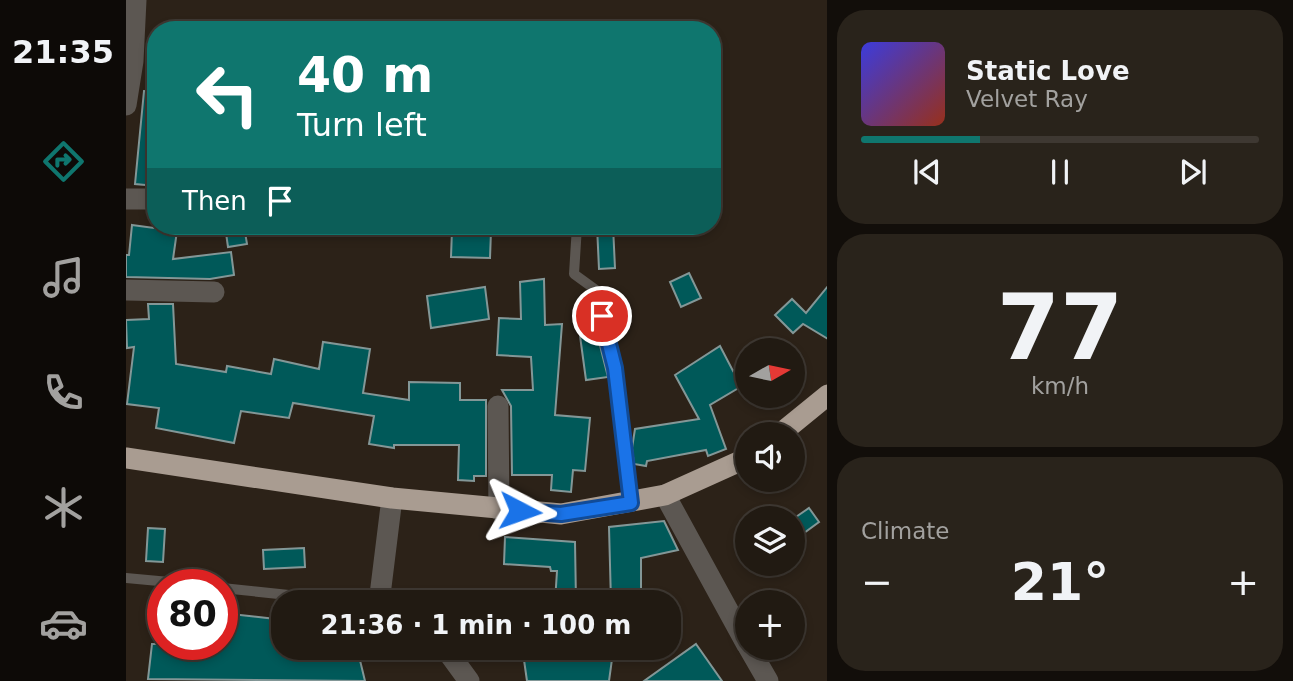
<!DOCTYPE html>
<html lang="en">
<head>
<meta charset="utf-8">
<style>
  body { margin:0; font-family:"DejaVu Sans",sans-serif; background:#29231b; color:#f1f3f6; height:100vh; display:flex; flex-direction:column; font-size:26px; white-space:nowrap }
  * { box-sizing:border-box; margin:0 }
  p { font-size:23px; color:#a2a19f }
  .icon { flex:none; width:38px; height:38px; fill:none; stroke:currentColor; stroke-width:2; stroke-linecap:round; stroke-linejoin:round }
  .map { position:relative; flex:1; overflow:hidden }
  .drawer { display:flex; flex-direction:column; gap:10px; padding:10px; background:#120e0a; width:466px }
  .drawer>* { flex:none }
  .top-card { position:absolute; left:21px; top:21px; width:574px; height:214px; border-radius:28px; box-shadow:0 4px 10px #0003,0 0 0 2px #3e3832; background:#0f766e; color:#fff; overflow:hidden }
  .needle { width:46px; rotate:81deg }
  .buttons { position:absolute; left:609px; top:338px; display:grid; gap:14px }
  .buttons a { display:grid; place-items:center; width:70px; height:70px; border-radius:50%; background:#211a12; box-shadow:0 4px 10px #0003,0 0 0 2px #3e3832; font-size:35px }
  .speed { position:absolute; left:21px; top:569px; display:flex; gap:14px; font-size:35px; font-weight:700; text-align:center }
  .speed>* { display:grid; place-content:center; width:91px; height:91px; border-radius:50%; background:#211a12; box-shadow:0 4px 10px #0003,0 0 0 2px #3e3832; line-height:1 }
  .speed .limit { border:10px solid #d22; background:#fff; color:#111 }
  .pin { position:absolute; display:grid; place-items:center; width:60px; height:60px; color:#fff; margin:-30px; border:4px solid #fff; border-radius:50%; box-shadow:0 2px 7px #0007 }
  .me { position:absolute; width:77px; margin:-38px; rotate:94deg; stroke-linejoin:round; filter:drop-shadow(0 0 5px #0008) }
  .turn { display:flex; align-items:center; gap:24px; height:147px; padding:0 35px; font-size:32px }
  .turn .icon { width:91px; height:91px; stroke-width:2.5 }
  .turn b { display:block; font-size:49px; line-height:60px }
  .then { display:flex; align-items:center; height:66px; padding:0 35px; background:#0003; gap:14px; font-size:26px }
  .big { font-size:52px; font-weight:800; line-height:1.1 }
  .drawer .card { flex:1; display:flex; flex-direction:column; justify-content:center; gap:10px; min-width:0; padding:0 24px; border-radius:28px; background:#29231b }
  .drawer .dial { align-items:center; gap:0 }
  .dial b { font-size:91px; line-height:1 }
  .song { display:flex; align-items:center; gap:21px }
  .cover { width:84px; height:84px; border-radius:10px; background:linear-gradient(135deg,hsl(240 70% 55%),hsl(10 70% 35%)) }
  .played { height:7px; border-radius:4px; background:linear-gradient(90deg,#0f766e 30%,#3e3832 30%) }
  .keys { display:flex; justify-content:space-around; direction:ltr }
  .heat { display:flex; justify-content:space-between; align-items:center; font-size:38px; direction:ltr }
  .trip { position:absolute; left:145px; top:590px; width:410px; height:70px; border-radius:28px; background:#211a12; box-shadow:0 4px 10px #0003,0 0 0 2px #3e3832; font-weight:800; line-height:70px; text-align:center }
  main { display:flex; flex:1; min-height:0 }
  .menu { display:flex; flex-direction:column; width:126px; justify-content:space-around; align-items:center; background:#0d0a07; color:#a2a19f }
  .menu .icon { width:49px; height:49px }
  .menu .active { color:#0f766e }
  .menu b { font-size:32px; color:#f1f3f6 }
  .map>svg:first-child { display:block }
</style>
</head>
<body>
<main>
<nav class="menu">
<b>21:35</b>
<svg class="icon active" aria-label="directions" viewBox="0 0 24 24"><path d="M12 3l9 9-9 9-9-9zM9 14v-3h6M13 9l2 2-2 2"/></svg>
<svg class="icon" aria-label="music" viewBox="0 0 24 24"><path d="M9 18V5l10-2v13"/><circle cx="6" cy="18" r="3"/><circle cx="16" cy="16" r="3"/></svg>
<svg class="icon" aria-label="phone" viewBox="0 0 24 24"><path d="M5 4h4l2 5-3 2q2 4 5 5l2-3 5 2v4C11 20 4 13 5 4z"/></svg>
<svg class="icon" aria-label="climate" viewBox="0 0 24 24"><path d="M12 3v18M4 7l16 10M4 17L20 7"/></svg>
<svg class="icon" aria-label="car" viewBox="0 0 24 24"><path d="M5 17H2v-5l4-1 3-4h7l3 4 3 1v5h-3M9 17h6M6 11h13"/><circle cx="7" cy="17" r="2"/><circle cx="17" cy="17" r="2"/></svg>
</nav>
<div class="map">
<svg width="702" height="681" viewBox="0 0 702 681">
  <rect width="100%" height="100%" fill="#2c2218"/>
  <g fill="#005959" stroke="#839797" stroke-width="2">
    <path d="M18,91L30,92V186L9,184Z"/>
    <path d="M6,225L51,231L47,259L105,252L108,275L84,279L0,277V255H3Z"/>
    <path d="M99,226H118L121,244L102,247Z"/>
    <path d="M471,226H487L489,268L473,269Z"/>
    <path d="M326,230L365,231L364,258L325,257Z"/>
    <path d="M563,273L575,298L555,307L544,282Z"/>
    <path d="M418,279L419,325L436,324L429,415L464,418L459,471L447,470L445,492L425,490L426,475H386L385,406L376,390H407L405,357L371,355L373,318L395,319L394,282Z"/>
    <path d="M702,286V339L677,324L667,333L649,315L666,299L680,313Z"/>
    <path d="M359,287L363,319L305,328L301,296Z"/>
    <path d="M22,304H47L50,364L100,372L101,366L145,374L148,359L193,369L197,342L244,349L237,393L283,400V382L334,383V400H360V476H348V481L332,480L333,445H268V448L243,444L248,416L167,403L163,418L115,411L108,443L30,428L33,408L1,404L8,347L1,348L0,320L23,319Z"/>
    <path d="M467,318L482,377L460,380L452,321Z"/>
    <path d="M594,346L607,371L621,359V383L584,405L600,449L582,456L580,450L521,461L520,466L508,464L506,448L509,429L573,419L549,375Z"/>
    <path d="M683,508L693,522L667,541V519Z"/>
    <path d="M538,521L552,550L515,558V602H485L483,527Z"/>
    <path d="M22,528L39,529L37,562L20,561Z"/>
    <path d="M379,537L449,542L450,602H429L431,571H425L424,567L378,564Z"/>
    <path d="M178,548L179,567L138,569L137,550Z"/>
    <path d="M96,613L158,620V648H231L239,681L22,679L26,644H96Z"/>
    <path d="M570,644L596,681H518Z"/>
    <path d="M442,648L487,652L483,681H401L398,660L442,654Z"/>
  </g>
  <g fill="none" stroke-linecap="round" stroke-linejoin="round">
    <g stroke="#5c5752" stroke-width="10">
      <path d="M451,226L448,274L470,290L489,368L504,502"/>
      <path d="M0,578L65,584"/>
      <path d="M96,588L229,602L254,595"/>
    </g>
    <g stroke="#5c5752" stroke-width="21">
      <path d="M0,105L7,61L10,0"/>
      <path d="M0,199H30"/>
      <path d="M0,290L88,292"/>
      <path d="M372,406L373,510"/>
      <path d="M539,495L621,645"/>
      <path d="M261,602L254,595L266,498"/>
      <path d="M319,648L343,681"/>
      <path d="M623,648L642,681"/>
    </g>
    <g stroke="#a99c91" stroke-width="21">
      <path d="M654,434L702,395"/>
      <path d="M0,458L266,498L435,514L539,495L621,458"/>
    </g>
  </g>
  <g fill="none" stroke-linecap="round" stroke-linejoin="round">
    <defs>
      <path id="route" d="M394,511L435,514L505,503L489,368L476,316"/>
    </defs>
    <use href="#route" stroke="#114b97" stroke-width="18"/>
    <use href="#route" stroke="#1a73e8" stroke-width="12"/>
  </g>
</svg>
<div class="buttons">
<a><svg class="needle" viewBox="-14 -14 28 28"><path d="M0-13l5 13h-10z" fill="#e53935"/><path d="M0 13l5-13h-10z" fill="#a2a19f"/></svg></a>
<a><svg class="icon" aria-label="sound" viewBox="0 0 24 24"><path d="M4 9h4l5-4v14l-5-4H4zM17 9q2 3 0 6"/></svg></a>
<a><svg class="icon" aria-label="layers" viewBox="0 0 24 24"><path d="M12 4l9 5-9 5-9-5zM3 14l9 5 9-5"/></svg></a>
<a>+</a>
</div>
<div class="speed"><div class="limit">80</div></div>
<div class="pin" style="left:476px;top:316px;background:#d93025"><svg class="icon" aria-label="arrive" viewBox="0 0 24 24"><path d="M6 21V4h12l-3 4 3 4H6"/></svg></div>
<svg class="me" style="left:394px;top:511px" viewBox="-20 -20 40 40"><path d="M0-17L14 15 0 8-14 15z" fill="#1a73e8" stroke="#fff" stroke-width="4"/></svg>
<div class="trip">21:36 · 1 min · 100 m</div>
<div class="top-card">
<div class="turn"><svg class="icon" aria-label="left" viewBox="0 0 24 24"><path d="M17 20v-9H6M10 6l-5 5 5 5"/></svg><div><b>40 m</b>Turn left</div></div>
<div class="then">Then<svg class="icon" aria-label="arrive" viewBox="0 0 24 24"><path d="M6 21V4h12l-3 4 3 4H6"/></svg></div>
</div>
</div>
<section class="drawer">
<div class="card">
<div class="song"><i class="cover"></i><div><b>Static Love</b><p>Velvet Ray</p></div></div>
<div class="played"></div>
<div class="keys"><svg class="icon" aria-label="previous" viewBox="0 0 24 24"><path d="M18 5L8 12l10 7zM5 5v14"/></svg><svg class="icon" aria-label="pause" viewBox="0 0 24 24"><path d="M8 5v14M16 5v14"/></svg><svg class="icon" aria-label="next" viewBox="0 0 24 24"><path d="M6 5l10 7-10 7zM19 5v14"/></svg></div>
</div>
<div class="card dial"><b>77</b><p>km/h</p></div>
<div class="card"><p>Climate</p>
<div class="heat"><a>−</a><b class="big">21°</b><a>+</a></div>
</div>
</section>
</main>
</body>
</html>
